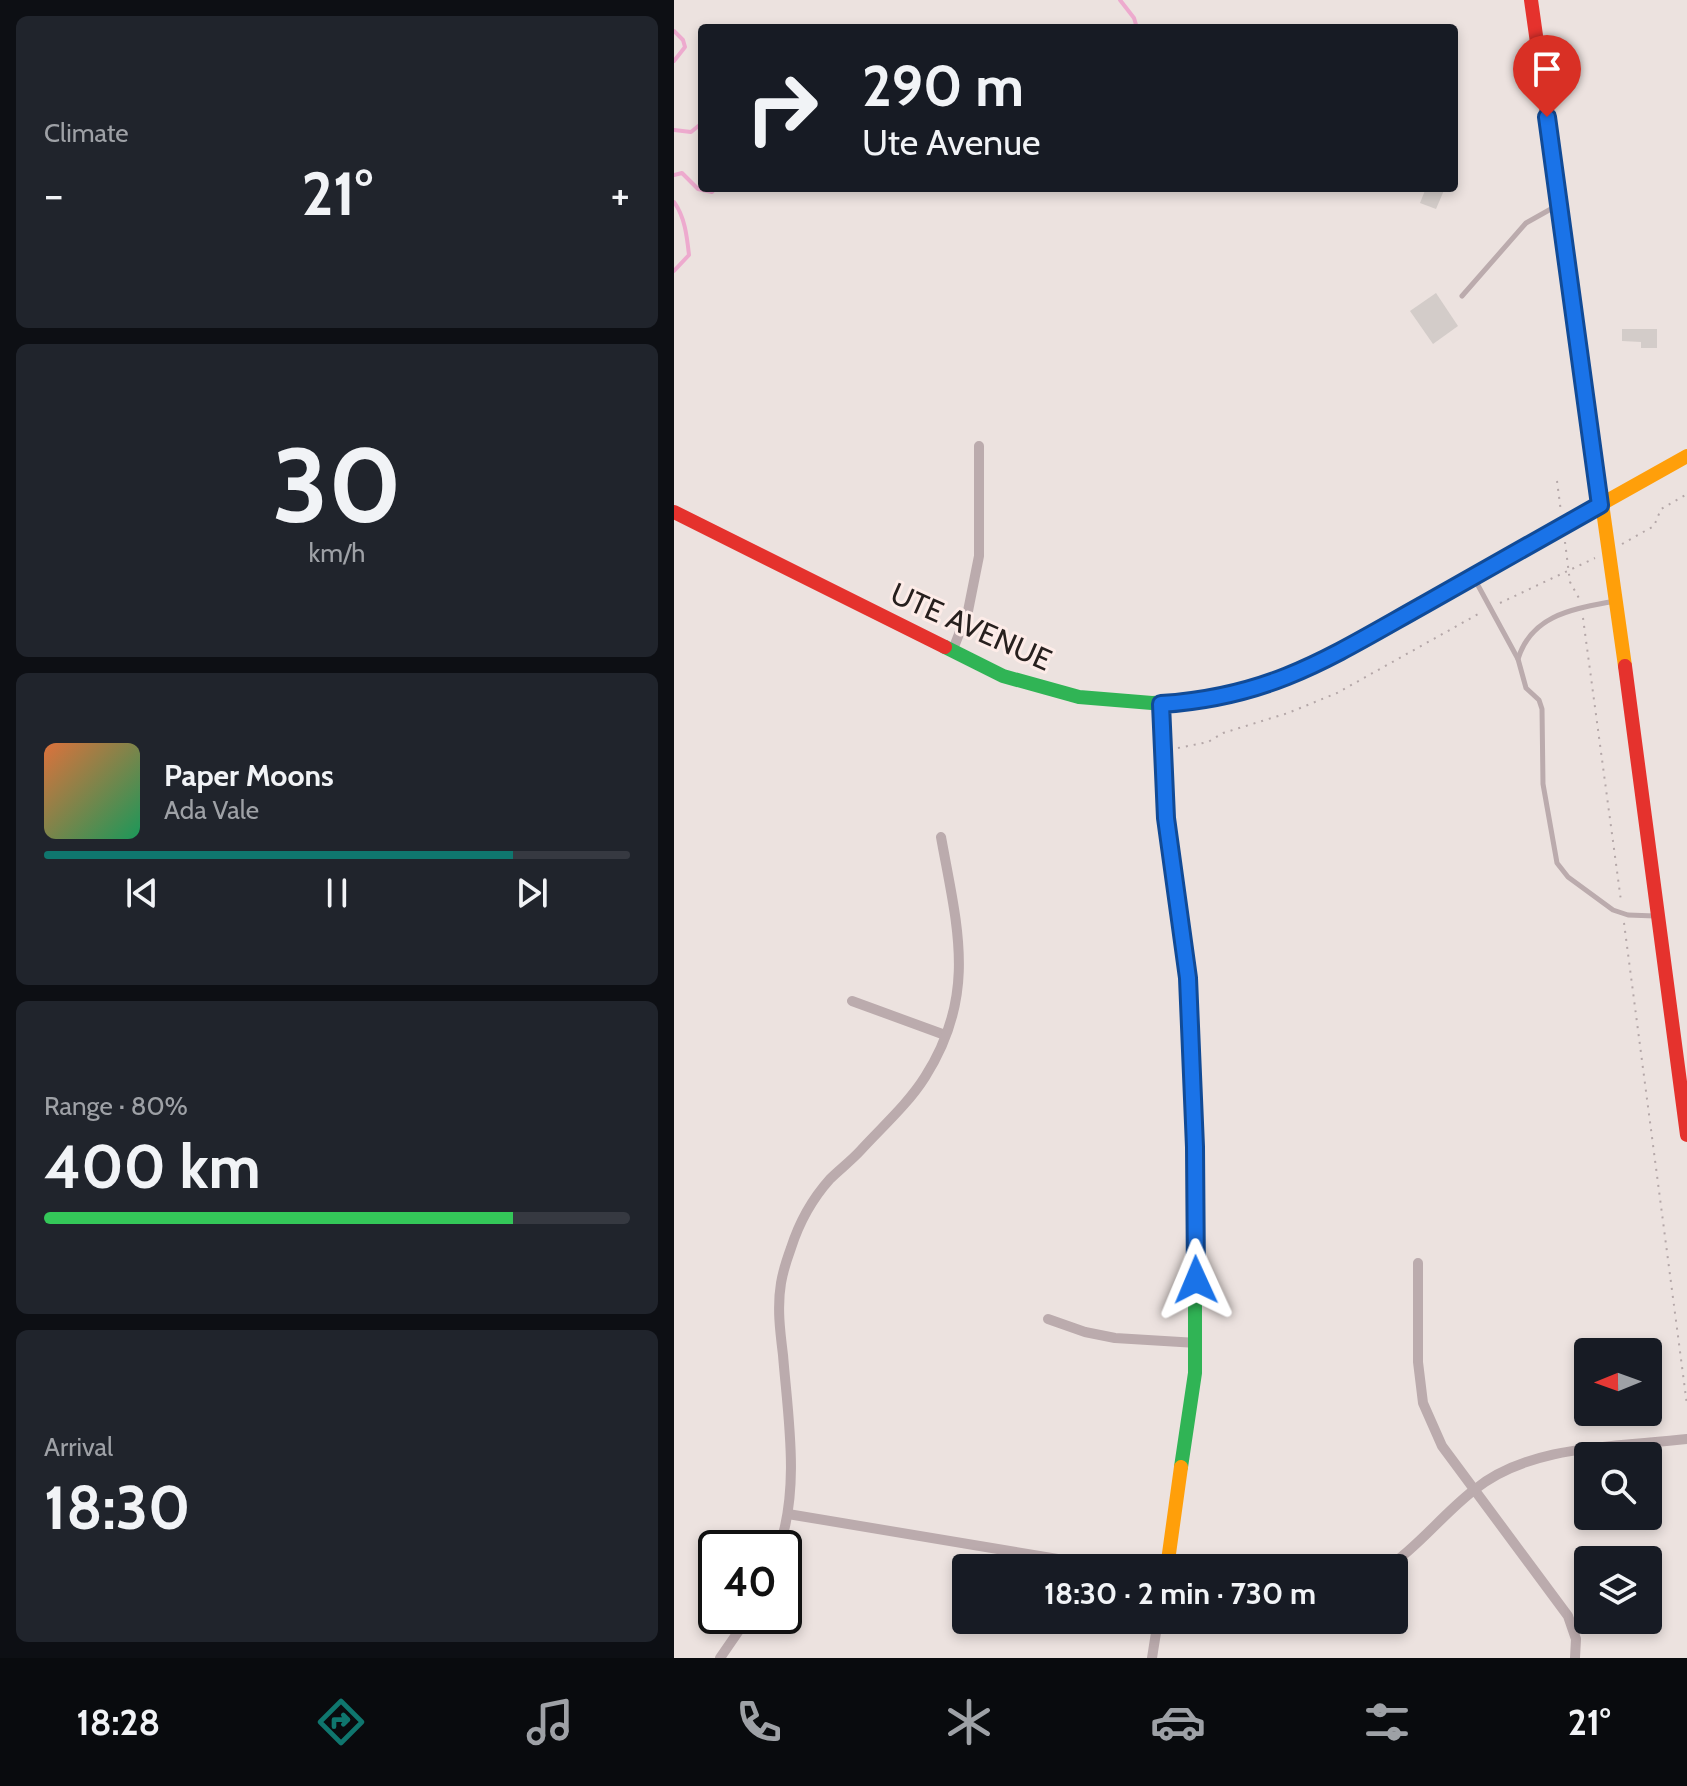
<!DOCTYPE html>
<html lang="en">
<head>
<meta charset="utf-8">
<style>
  body { margin:0; font-family:Cabin,sans-serif; background:#20242c; color:#f1f3f6; height:100vh; display:flex; flex-direction:column; font-size:30px; white-space:nowrap }
  * { box-sizing:border-box; margin:0 }
  p { font-size:26px; color:#9ea1a6 }
  .icon { flex:none; width:44px; height:44px; fill:none; stroke:currentColor; stroke-width:2; stroke-linecap:round; stroke-linejoin:round }
  .map { position:relative; flex:1; overflow:hidden }
  .sheet { display:flex; flex-direction:column; gap:16px; padding:16px; background:#0d0f14; width:674px }
  .sheet>* { flex:none }
  .top-card { position:absolute; left:24px; top:24px; width:760px; height:168px; border-radius:8px; box-shadow:0 4px 12px #0003; background:#171b24; color:#f1f3f6; overflow:hidden }
  .needle { width:52px; rotate:269deg }
  .controls { position:absolute; left:900px; top:1338px; display:grid; gap:16px }
  .controls a { display:grid; place-items:center; width:88px; height:88px; border-radius:8px; background:#171b24; box-shadow:0 4px 12px #0003; font-size:40px }
  .speed { position:absolute; left:24px; top:1530px; display:flex; gap:16px; font-size:40px; font-weight:700; text-align:center }
  .speed>* { display:grid; place-content:center; width:104px; height:104px; border-radius:50%; background:#171b24; box-shadow:0 4px 12px #0003; line-height:1 }
  .speed .limit { border:4px solid #111; border-radius:12px; background:#fff; color:#111 }
  .pin { position:absolute; display:grid; place-items:center; width:68px; height:68px; color:#fff; margin:-82px -34px; border-radius:50% 50% 50% 0; rotate:-45deg; box-shadow:0 0 8px #0007 }
  .pin .icon { rotate:45deg }
  .me { position:absolute; width:88px; margin:-44px; rotate:359deg; stroke-linejoin:round; filter:drop-shadow(0 0 6px #0008) }
  .turn { display:flex; align-items:center; gap:28px; height:168px; padding:0 32px; font-size:36px }
  .turn .icon { width:104px; height:104px; stroke-width:2.5 }
  .turn b { display:block; font-size:56px; line-height:68px }
  .big { font-size:60px; font-weight:800; line-height:1.1 }
  .sheet .widget { flex:1; display:flex; flex-direction:column; justify-content:center; gap:12px; min-width:0; padding:0 28px; border-radius:12px; background:#20242c }
  .sheet .dial { align-items:center; gap:0 }
  .dial b { font-size:104px; line-height:1 }
  .song { display:flex; align-items:center; gap:24px }
  .cover { width:96px; height:96px; border-radius:12px; background:linear-gradient(135deg,hsl(20 70% 55%),hsl(150 70% 35%)) }
  .played { height:8px; border-radius:4px; background:linear-gradient(90deg,#0f766e 80%,#363941 80%) }
  .keys { display:flex; justify-content:space-around; direction:ltr }
  .heat { display:flex; justify-content:space-between; align-items:center; font-size:44px; direction:ltr }
  .charge { height:12px; border-radius:6px; background:linear-gradient(90deg,#34c759 80%,#363941 0) }
  .trip { position:absolute; left:278px; top:1554px; width:456px; height:80px; border-radius:8px; background:#171b24; box-shadow:0 4px 12px #0003; font-weight:800; line-height:80px; text-align:center }
  .tab-bar { display:flex; height:128px; justify-content:space-around; align-items:center; background:#090b0e; color:#9ea1a6 }
  .tab-bar .icon { width:56px; height:56px }
  .tab-bar .on { color:#0f766e }
  .tab-bar b { font-size:36px; color:#f1f3f6 }
  main { display:flex; flex:1; min-height:0 }
  .map>svg:first-child { display:block }
</style>
</head>
<body>
<main>
<section class="sheet">
<div class="widget"><p>Climate</p>
<div class="heat"><a>−</a><b class="big">21°</b><a>+</a></div>
</div>
<div class="widget dial"><b>30</b><p>km/h</p></div>
<div class="widget">
<div class="song"><i class="cover"></i><div><b>Paper Moons</b><p>Ada Vale</p></div></div>
<div class="played"></div>
<div class="keys"><svg class="icon" aria-label="previous" viewBox="0 0 24 24"><path d="M18 5L8 12l10 7zM5 5v14"/></svg><svg class="icon" aria-label="pause" viewBox="0 0 24 24"><path d="M8 5v14M16 5v14"/></svg><svg class="icon" aria-label="next" viewBox="0 0 24 24"><path d="M6 5l10 7-10 7zM19 5v14"/></svg></div>
</div>
<div class="widget"><p>Range · 80%</p><b class="big">400 km</b><div class="charge"></div></div>
<div class="widget"><p>Arrival</p><b class="big">18:30</b></div>
</section>
<div class="map">
<svg width="1013" height="1658" viewBox="0 0 1013 1658">
  <rect width="100%" height="100%" fill="#ece2df"/>
  <g fill="none" stroke-linecap="round" stroke-linejoin="round">
    <g stroke="#edaace" stroke-width="4">
      <path d="M446,0L460,18L463,28"/>
      <path d="M0,31L9,40L11,47L0,61"/>
      <path d="M0,130L17,132L28,123"/>
      <path d="M0,175L8,173L24,189L38,192L41,188"/>
      <path d="M0,202C11,217 13,237 15,255L0,271"/>
    </g>
  </g>
  <g fill="#d3ccc9">
    <path d="M752,188H771L762,209L746,203Z"/>
    <path d="M762,293L784,326L759,344L736,311Z"/>
    <path d="M948,329H983V348H967V342L948,341Z"/>
  </g>
  <g fill="none" stroke-linecap="round" stroke-linejoin="round">
    <g stroke="#b4a7a8" stroke-width="2" stroke-dasharray="2 6" stroke-linecap="butt">
      <path d="M883,481L887,512"/>
      <path d="M891,542L896,582L906,600"/>
      <path d="M948,544L980,526L987,509L1013,494"/>
      <path d="M826,603L921,558"/>
      <path d="M909,618L947,901"/>
      <path d="M504,748L534,742L549,733L614,713L663,693L806,613"/>
      <path d="M950,923L1013,1405"/>
    </g>
    <g stroke="#bbabad" stroke-width="5">
      <path d="M788,296L852,223L884,205"/>
      <path d="M800,578L844,659L852,688L865,700L868,709L869,784L883,863L894,877L939,910L954,915L981,916"/>
      <path d="M844,659C858,614 900,609 941,601"/>
    </g>
    <g stroke="#bbabad" stroke-width="10">
      <path d="M278,652L294,611L305,556V446"/>
      <path d="M178,1001L271,1035"/>
      <path d="M744,1263V1362L749,1403L768,1446L894,1616L902,1639L901,1658"/>
      <path d="M374,1319L411,1332L441,1338L523,1343"/>
      <path d="M114,1514L438,1568"/>
      <path d="M105,1548C126,1487 114,1418 109,1355C106,1331 103,1307 107,1283C109,1271 113,1259 117,1248C125,1223 139,1198 156,1179C166,1169 177,1161 187,1150C208,1127 234,1104 251,1077C304,994 283,926 267,837"/>
      <path d="M713,1568C745,1546 769,1514 800,1490C856,1444 944,1447 1013,1439"/>
      <path d="M46,1658L75,1616"/>
      <path d="M478,1658L484,1620"/>
    </g>
    <g stroke="#30b455" stroke-width="14">
      <path d="M271,647L329,676L405,697L478,703L515,701L552,695L627,672L758,599"/>
      <path d="M487,704L492,818L514,978L521,1147V1373L507,1467"/>
    </g>
    <g stroke="#ff9f0a" stroke-width="14">
      <path d="M894,263L951,666"/>
      <path d="M758,599L1013,456"/>
      <path d="M493,1568L507,1467"/>
    </g>
    <g stroke="#e5322d" stroke-width="14">
      <path d="M857,0L894,263"/>
      <path d="M0,512L271,647"/>
      <path d="M951,666L1013,1135"/>
    </g>
  </g>
  <g fill="none" stroke-linecap="round" stroke-linejoin="round">
    <defs>
      <path id="route" d="M522,1280L521,1147L514,978L492,818L487,704C598,697 658,656 751,604C810,571 868,538 926,505L873,117"/>
    </defs>
    <use href="#route" stroke="#114b97" stroke-width="20"/>
    <use href="#route" stroke="#1a73e8" stroke-width="14"/>
  </g>
  <g text-anchor="middle" stroke-width="6" stroke-linejoin="round" paint-order="stroke">
    <g font-size="30" fill="#27201e" stroke="#fdece8">
      <text transform="translate(297 627) rotate(24)" y="10">UTE AVENUE</text>
    </g>
  </g>
</svg>
<div class="controls">
<a><svg class="needle" viewBox="-14 -14 28 28"><path d="M0-13l5 13h-10z" fill="#e53935"/><path d="M0 13l5-13h-10z" fill="#9ea1a6"/></svg></a>
<a><svg class="icon" aria-label="search" viewBox="0 0 24 24"><circle cx="10" cy="10" r="6"/><path d="M15 15l6 6"/></svg></a>
<a><svg class="icon" aria-label="layers" viewBox="0 0 24 24"><path d="M12 4l9 5-9 5-9-5zM3 14l9 5 9-5"/></svg></a>
</div>
<div class="speed"><div class="limit">40</div></div>
<div class="pin" style="left:873px;top:117px;background:#d93025"><svg class="icon" aria-label="arrive" viewBox="0 0 24 24"><path d="M6 21V4h12l-3 4 3 4H6"/></svg></div>
<svg class="me" style="left:522px;top:1280px" viewBox="-20 -20 40 40"><path d="M0-17L14 15 0 8-14 15z" fill="#1a73e8" stroke="#fff" stroke-width="4"/></svg>
<div class="trip">18:30 · 2 min · 730 m</div>
<div class="top-card">
<div class="turn"><svg class="icon" aria-label="right" viewBox="0 0 24 24"><path d="M7 20v-9h11M14 6l5 5-5 5"/></svg><div><b>290 m</b>Ute Avenue</div></div>
</div>
</div>
</main>
<nav class="tab-bar">
<b>18:28</b>
<svg class="icon on" aria-label="directions" viewBox="0 0 24 24"><path d="M12 3l9 9-9 9-9-9zM9 14v-3h6M13 9l2 2-2 2"/></svg>
<svg class="icon" aria-label="music" viewBox="0 0 24 24"><path d="M9 18V5l10-2v13"/><circle cx="6" cy="18" r="3"/><circle cx="16" cy="16" r="3"/></svg>
<svg class="icon" aria-label="phone" viewBox="0 0 24 24"><path d="M5 4h4l2 5-3 2q2 4 5 5l2-3 5 2v4C11 20 4 13 5 4z"/></svg>
<svg class="icon" aria-label="climate" viewBox="0 0 24 24"><path d="M12 3v18M4 7l16 10M4 17L20 7"/></svg>
<svg class="icon" aria-label="car" viewBox="0 0 24 24"><path d="M5 17H2v-5l4-1 3-4h7l3 4 3 1v5h-3M9 17h6M6 11h13"/><circle cx="7" cy="17" r="2"/><circle cx="17" cy="17" r="2"/></svg>
<svg class="icon" aria-label="filters" viewBox="0 0 24 24"><path d="M4 7h16M4 17h16"/><circle cx="9" cy="7" r="2"/><circle cx="15" cy="17" r="2"/></svg>
<b>21°</b>
</nav>
</body>
</html>
